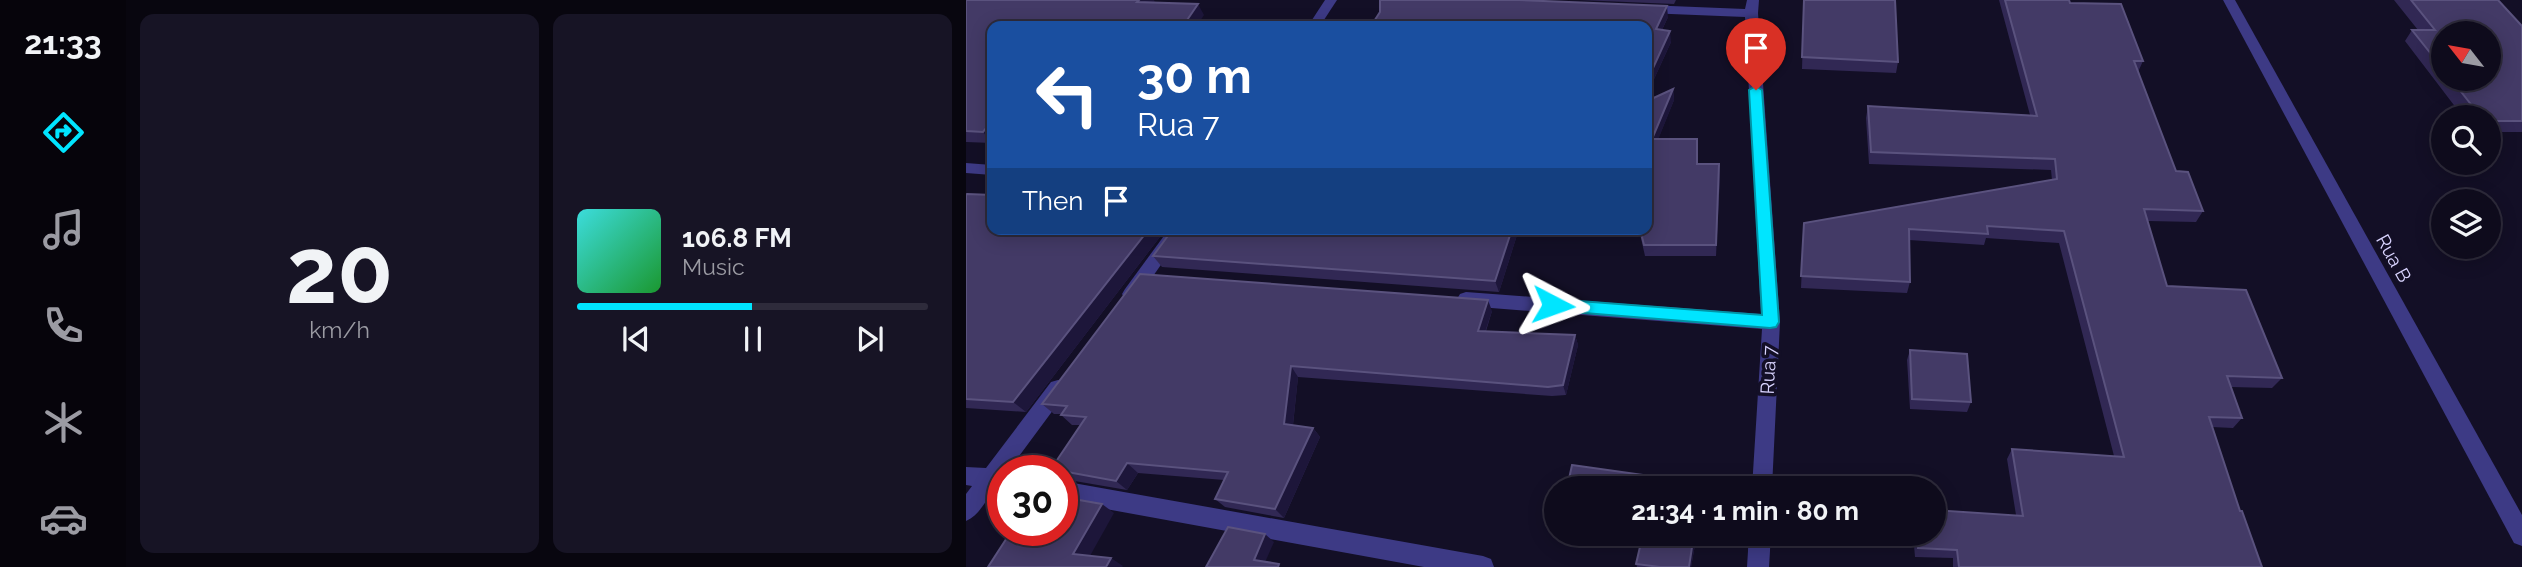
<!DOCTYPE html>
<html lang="en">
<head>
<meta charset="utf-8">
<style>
  body { margin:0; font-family:Raleway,sans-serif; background:#171425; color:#f1f3f6; height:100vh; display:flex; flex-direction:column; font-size:26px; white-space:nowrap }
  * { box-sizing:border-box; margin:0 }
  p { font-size:23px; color:#9b9ba3 }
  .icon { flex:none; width:38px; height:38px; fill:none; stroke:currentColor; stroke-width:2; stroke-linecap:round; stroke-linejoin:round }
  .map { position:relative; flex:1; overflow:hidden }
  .side { display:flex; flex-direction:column; gap:14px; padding:14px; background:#08060f; width:840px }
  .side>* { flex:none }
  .top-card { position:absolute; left:21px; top:21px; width:665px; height:214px; border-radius:14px; box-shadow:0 4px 18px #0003,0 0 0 2px #2e2b3b; background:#1a4fa0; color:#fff; overflow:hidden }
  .needle { width:46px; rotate:301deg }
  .fabs { position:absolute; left:1465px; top:21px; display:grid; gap:14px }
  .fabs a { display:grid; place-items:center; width:70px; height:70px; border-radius:50%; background:#0e0b1c; box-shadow:0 4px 18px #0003,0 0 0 2px #2e2b3b; font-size:35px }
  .speed { position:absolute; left:21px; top:455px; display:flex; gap:14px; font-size:35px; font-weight:700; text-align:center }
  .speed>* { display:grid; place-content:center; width:91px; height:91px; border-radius:50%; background:#0e0b1c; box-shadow:0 4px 18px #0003,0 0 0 2px #2e2b3b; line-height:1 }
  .speed .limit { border:10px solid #d22; background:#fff; color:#111 }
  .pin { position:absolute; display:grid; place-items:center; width:60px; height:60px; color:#fff; margin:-72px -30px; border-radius:50% 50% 50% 0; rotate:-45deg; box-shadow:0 0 7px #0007 }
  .pin .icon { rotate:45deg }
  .me { position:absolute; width:77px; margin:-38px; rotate:94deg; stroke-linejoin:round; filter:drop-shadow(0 0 5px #0008) }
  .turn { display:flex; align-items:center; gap:24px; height:147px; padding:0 35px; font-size:32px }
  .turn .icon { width:91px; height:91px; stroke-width:2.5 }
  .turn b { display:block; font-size:49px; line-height:60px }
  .then { display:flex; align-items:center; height:66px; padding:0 35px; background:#0003; gap:14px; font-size:26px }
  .side .widget { flex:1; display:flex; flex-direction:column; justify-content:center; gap:10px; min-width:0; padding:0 24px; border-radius:14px; background:#171425 }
  .side .dial { align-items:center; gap:0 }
  .dial b { font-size:91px; line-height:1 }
  .song { display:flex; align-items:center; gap:21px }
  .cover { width:84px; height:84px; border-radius:10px; background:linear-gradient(135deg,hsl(180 70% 55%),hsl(130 70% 35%)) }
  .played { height:7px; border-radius:4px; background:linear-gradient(90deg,#00e5ff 50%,#2e2b3b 50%) }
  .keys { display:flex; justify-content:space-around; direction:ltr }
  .side .tiles { flex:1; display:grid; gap:14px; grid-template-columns:repeat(2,1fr) }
  .trip { position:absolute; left:578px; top:476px; width:402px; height:70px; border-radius:35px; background:#0e0b1c; box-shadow:0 4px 18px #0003,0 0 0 2px #2e2b3b; font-weight:700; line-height:70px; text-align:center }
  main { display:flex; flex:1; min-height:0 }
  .tabs { display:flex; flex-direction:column; width:126px; justify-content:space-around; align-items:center; background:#06040b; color:#9b9ba3 }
  .tabs .icon { width:49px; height:49px }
  .tabs .active { color:#00e5ff }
  .tabs b { font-size:32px; color:#f1f3f6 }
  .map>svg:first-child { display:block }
</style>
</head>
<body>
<main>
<nav class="tabs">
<b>21:33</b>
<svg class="icon active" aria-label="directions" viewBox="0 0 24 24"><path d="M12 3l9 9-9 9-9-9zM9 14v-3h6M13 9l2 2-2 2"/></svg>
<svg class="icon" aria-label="music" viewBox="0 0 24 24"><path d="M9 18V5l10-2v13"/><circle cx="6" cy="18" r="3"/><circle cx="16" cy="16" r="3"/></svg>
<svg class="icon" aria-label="phone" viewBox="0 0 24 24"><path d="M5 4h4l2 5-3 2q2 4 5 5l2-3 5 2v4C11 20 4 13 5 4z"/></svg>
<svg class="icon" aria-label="climate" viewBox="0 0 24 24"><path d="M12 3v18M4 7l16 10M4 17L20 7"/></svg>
<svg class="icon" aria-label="car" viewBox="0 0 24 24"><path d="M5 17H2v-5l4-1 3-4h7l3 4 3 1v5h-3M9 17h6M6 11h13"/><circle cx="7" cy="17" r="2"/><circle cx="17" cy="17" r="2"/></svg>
</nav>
<section class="side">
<div class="tiles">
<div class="widget dial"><b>20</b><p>km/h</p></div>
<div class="widget">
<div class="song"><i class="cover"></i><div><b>106.8 FM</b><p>Music</p></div></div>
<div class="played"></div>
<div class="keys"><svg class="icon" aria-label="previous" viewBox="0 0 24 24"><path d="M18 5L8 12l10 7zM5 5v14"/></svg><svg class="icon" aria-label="pause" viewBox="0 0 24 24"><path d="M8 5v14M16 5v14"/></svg><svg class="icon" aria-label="next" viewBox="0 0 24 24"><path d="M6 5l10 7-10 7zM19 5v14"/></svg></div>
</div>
</div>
</section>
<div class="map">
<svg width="1556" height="567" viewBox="0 0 1556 567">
  <rect width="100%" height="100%" fill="#130f26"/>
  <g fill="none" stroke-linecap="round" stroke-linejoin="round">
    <g fill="#3d3a85" fill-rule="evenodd">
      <path d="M359,0H371L354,26H342Z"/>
      <path d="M781,0H793L792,13L814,322L806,488H786L796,329L500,306L494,304L491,299L494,294L500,292L795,314L779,17L680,13L673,9L680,5L779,9Z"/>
      <path d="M1257,0H1269L1556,515V546L1548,543Z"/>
      <path d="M0,163L26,165V175L0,173Z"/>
      <path d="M203,229H220L171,299H159L156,294L159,289Z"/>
      <path d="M92,380L99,382L102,388L99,394L42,471H37V486C20,493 17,514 0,521V494L6,486L0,485V467L20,468L85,382Z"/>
      <path d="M96,481L517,556L525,559L528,567H458L96,501Z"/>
      <path d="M783,534H805L803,567H781Z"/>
    </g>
  </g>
  <g fill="#312854" fill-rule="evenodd">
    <path d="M0,0L189,2L188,3L238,15L26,26V143L0,142Z"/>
    <path d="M613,0H710L708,4Z"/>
    <path d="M838,0L932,62L930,73L836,69Z"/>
    <path d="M1033,0H1103L1104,3L1177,61L1172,72L1210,171L1237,211L1230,222L1182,221L1201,286L1316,378L1306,388L1265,387L1276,418L1267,428L1246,427L1274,511L1296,567H987V558L949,557L947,534H968L1050,515L1041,459L1046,449L1148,456L1093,243L1020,238L1018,245L943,240L944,282L941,293L835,288L838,223L1086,180L1085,170L903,164L900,118L902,106L1064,115Z"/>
    <path d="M1428,0H1532L1556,26V132H1522V117H1497L1439,41L1446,30H1452ZM1477,33L1522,79H1477Z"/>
    <path d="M702,17L696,30L705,42L683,90H681V26Z"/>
    <path d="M707,89L708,100L692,139L731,164L754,175L750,256H679L674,234H563L562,229H681V101Z"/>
    <path d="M0,195L26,229H200L60,412L0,408Z"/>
    <path d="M442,234L551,235L533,292L196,267L187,256Z"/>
    <path d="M526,311L520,331L609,335L612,345L600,395L586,396L332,377L327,425L347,428L354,437L318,518L259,507L249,499L258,480L172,473L161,490L97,479L96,471H87L85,469L114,425H106L95,415V414H88L76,404Z"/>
    <path d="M944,350L1005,402L1001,412L944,409L941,360Z"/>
    <path d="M639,534H731L725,567H671L670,564L676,539Z"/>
  </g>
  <g fill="#1d163a">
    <path d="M173,0H188L189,2L178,13L171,2Z"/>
    <path d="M232,4L238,15L231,26H217Z"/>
    <path d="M701,6L702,17L691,40L690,29Z"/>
    <path d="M704,31L705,42L683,90L682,79Z"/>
    <path d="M707,89L708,100L688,150L686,139Z"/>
    <path d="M26,121V143L17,132Z"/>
    <path d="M753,164L754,175L750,256V245Z"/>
    <path d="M183,229H200L60,412L47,402Z"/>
    <path d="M546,229H549L551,235L533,292L529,281Z"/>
    <path d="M522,300L526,311L516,341L512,331Z"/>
    <path d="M609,335L612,345L600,395L597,385Z"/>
    <path d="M325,366L332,377L326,433L318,424Z"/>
    <path d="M347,428L354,437L318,518L309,509Z"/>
    <path d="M161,463L172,473L161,490L150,481Z"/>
    <path d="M692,477L693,488H690Z"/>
    <path d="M136,504L148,513L120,563L107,554Z"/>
    <path d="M299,534L308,542L297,567L288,560Z"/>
    <path d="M728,534H731L725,567H723Z"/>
    <path d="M145,558L157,566L156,567H140Z"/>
  </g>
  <g fill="#433a66" stroke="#5a527e" stroke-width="2">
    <path d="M0,0H173L171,2L232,4L217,26H26V121L17,132L0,131Z"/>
    <path d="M414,0H553L701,6L690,29L704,31L682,79H681V26H405L414,12Z"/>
    <path d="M838,0H929L932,62L836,57Z"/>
    <path d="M1039,0H1103L1104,3L1155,4L1177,61H1168L1210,171L1222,172L1237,211L1178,209L1201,286L1280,290L1316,378L1261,376L1276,418L1243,417L1274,511H1276L1296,567H993L991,550L952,548L951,534H968V510L1057,516L1046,449L1158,457L1098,231L1021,226L1022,234L943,229L944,282L835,276L838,223L1091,179L1089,159L905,152L902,106L1071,116Z"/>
    <path d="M1445,0H1532L1556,26V121H1522V117H1515L1485,79H1522V33H1477V69L1446,30H1469Z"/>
    <path d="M707,89L686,139H731V164H753L750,245H678L674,229H681V101Z"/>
    <path d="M1,194L26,195V229H183L47,402L0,399V195Z"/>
    <path d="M207,229H315L442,234L443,231L448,232L449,229H546L529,281L187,256Z"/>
    <path d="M174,274L522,300L512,331L609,335L597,385L582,387L325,366L318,424L347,428L309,509L249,499L262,472L161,463L150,481L85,469L120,417L95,415L101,406L76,404Z"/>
    <path d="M944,350L1001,354L1005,402L946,399Z"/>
    <path d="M606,465L692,477L690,488H601Z"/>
    <path d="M96,497L136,504L107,554L145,558L140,567H22L46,530H96Z"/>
    <path d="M262,527L299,534L288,560L313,564L312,567H240Z"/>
    <path d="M677,534H728L723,567H694L670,564Z"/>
  </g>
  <path fill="#00e5ff" stroke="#0095a6" stroke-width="2" d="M790,86L796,90L813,322L810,327L804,328L581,310L579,305L581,301L587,299L796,315L783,90Z"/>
  <g text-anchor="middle" stroke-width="7" stroke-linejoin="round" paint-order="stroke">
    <g font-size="19" fill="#d9d4ff" stroke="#130f26">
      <text transform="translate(1428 258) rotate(61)" y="7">Rua B</text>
      <text transform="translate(802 370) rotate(-87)" y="7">Rua 7</text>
    </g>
  </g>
</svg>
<div class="fabs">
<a><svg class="needle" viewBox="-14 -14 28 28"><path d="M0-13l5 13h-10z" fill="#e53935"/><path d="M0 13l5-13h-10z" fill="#9b9ba3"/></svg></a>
<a><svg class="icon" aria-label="search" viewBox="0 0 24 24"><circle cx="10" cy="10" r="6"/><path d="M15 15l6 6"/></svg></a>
<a><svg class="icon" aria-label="layers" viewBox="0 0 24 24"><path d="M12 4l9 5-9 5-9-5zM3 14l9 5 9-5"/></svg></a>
</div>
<div class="speed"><div class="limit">30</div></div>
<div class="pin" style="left:790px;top:90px;background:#d93025"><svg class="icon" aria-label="arrive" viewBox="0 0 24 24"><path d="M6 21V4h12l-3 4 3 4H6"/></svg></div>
<svg class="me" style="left:587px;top:305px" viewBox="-20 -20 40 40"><path d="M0-17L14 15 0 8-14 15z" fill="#00e5ff" stroke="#fff" stroke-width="4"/></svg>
<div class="trip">21:34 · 1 min · 80 m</div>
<div class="top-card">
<div class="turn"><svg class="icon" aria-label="left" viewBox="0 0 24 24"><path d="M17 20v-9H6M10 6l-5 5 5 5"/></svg><div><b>30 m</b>Rua 7</div></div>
<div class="then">Then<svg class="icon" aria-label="arrive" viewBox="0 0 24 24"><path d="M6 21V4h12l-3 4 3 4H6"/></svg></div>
</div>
</div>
</main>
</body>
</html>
